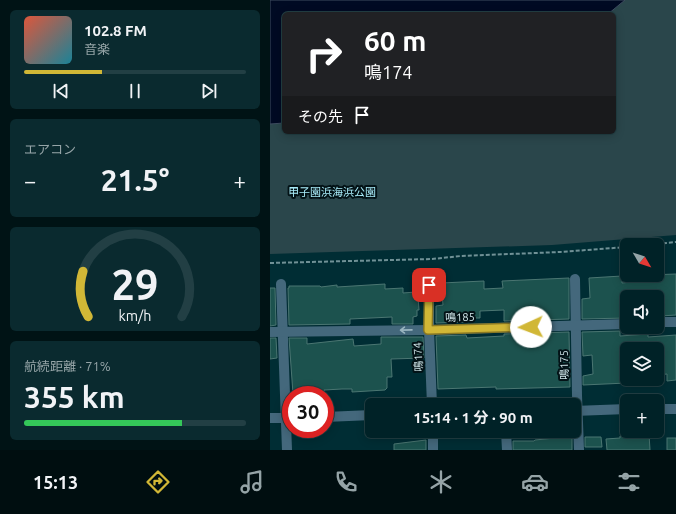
<!DOCTYPE html>
<html lang="ja">
<head>
<meta charset="utf-8">
<style>
  body { margin:0; font-family:Ubuntu,"Noto Sans JP",sans-serif; background:#0a2a2f; color:#f1f3f6; height:100vh; display:flex; flex-direction:column; font-size:15px; white-space:nowrap }
  * { box-sizing:border-box; margin:0 }
  p { font-size:13px; color:#95a4a7 }
  .icon { flex:none; width:22px; height:22px; fill:none; stroke:currentColor; stroke-width:2; stroke-linecap:round; stroke-linejoin:round }
  .map { position:relative; flex:1; overflow:hidden }
  .side { display:flex; flex-direction:column; gap:10px; padding:10px; background:#001315; width:270px }
  .side>* { flex:none }
  .guide { position:absolute; left:12px; top:12px; width:334px; height:122px; border-radius:6px; box-shadow:0 2px 10px #0003,0 0 0 1px #223f44; background:#202124; color:#fff; overflow:hidden }
  .needle { width:26px; rotate:129deg }
  .buttons { position:absolute; left:350px; top:238px; display:grid; gap:8px }
  .buttons a { display:grid; place-items:center; width:44px; height:44px; border-radius:6px; background:#002227; box-shadow:0 2px 10px #0003,0 0 0 1px #223f44; font-size:20px }
  .speed { position:absolute; left:12px; top:386px; display:flex; gap:8px; font-size:20px; font-weight:700; text-align:center }
  .speed>* { display:grid; place-content:center; width:52px; height:52px; border-radius:50%; background:#002227; box-shadow:0 2px 10px #0003,0 0 0 1px #223f44; line-height:1 }
  .speed .limit { border:6px solid #d22; background:#fff; color:#111 }
  .pin { position:absolute; display:grid; place-items:center; width:34px; height:34px; color:#fff; margin:-17px; border-radius:8px; box-shadow:0 2px 6px #0006 }
  .me { position:absolute; width:44px; margin:-22px; rotate:268deg; stroke-linejoin:round; filter:drop-shadow(0 0 3px #0008) }
  .turn { display:flex; align-items:center; gap:14px; height:84px; padding:0 16px; font-size:18px }
  .turn .icon { width:52px; height:52px; stroke-width:2.5 }
  .turn b { display:block; font-size:28px; line-height:34px }
  .then { display:flex; align-items:center; height:38px; padding:0 16px; background:#0003; gap:8px; font-size:15px }
  .big { font-size:30px; font-weight:700; line-height:1.1 }
  .side .tile { flex:1; display:flex; flex-direction:column; justify-content:center; gap:6px; min-width:0; padding:0 14px; border-radius:6px; background:#0a2a2f }
  .side .dial { align-items:center; gap:0 }
  .dial svg { height:104px; overflow:visible; fill:none; stroke:#223f44; stroke-width:7; stroke-linecap:round; text-anchor:middle }
  .dial text { fill:#f1f3f6; stroke:none }
  .song { display:flex; align-items:center; gap:12px }
  .cover { width:48px; height:48px; border-radius:6px; background:linear-gradient(135deg,hsl(10 70% 55%),hsl(190 70% 35%)) }
  .played { height:4px; border-radius:2px; background:linear-gradient(90deg,#d1b736 35%,#223f44 35%) }
  .keys { display:flex; justify-content:space-around; direction:ltr }
  .heat { display:flex; justify-content:space-between; align-items:center; font-size:22px; direction:ltr }
  .charge { height:6px; border-radius:3px; background:linear-gradient(90deg,#34c759 71%,#223f44 0) }
  .trip { position:absolute; left:95px; top:398px; width:216px; height:40px; border-radius:6px; background:#002227; box-shadow:0 2px 10px #0003,0 0 0 1px #223f44; font-weight:700; line-height:40px; text-align:center }
  .tab-bar { display:flex; height:64px; justify-content:space-around; align-items:center; background:#000e10; color:#95a4a7 }
  .tab-bar .icon { width:28px; height:28px }
  .tab-bar .on { color:#d1b736 }
  .tab-bar b { font-size:18px; color:#f1f3f6 }
  main { display:flex; flex:1; min-height:0 }
  .map>svg:first-child { display:block }
</style>
</head>
<body>
<main>
<section class="side">
<div class="tile">
<div class="song"><i class="cover"></i><div><b>102.8 FM</b><p>音楽</p></div></div>
<div class="played"></div>
<div class="keys"><svg class="icon" aria-label="previous" viewBox="0 0 24 24"><path d="M18 5L8 12l10 7zM5 5v14"/></svg><svg class="icon" aria-label="pause" viewBox="0 0 24 24"><path d="M8 5v14M16 5v14"/></svg><svg class="icon" aria-label="next" viewBox="0 0 24 24"><path d="M6 5l10 7-10 7zM19 5v14"/></svg></div>
</div>
<div class="tile"><p>エアコン</p>
<div class="heat"><a>−</a><b class="big">21.5°</b><a>+</a></div>
</div>
<div class="tile dial"><svg viewBox="0 0 100 80">
<path d="M14 69A42 42 0 1 1 86 69"/>
<path d="M14 69A42 42 0 0 1 10 34" stroke="#d1b736"/>
<text x="50" y="56" font-size="32" font-weight="700">29</text>
<text x="50" y="72" font-size="11">km/h</text>
</svg></div>
<div class="tile"><p>航続距離 · 71%</p><b class="big">355 km</b><div class="charge"></div></div>
</section>
<div class="map">
<svg width="406" height="450" viewBox="0 0 406 450">
  <rect width="100%" height="100%" fill="#002d34"/>
  <path fill="#2a464b" d="M355,0H406V235L282,245L0,254V124L14,123V132H344V14H338Z"/>
  <path fill="#000a23" stroke="#3f4d60" d="M0,0H355L338,14H14V123L0,124Z"/>
  <g fill="#1c524e" stroke="#4b7672">
    <path d="M406,274V315L390,316L391,310L387,309V297H357V318L312,319V299L320,298L319,278L352,276V283L379,280V275Z"/>
    <path d="M299,278V319L234,321V310L210,311V318H196V322L166,323V306L173,305L171,283L214,281V289L233,288L232,281Z"/>
    <path d="M115,284V289L133,288V293L146,292L147,295L148,296L149,310H147V316L143,317V324H122V317L80,319V324L19,325L18,288H19V286H50L51,287L67,285V287Z"/>
    <path d="M0,288H5L6,325L0,326Z"/>
    <path d="M350,331V336L378,334V337L406,335V380L397,381V374L387,375V349H357V383L313,385V376L323,374L322,355L313,356L312,332Z"/>
    <path d="M299,332L300,387L226,389V387L168,389L166,336L196,335L197,338L234,336V334Z"/>
    <path d="M111,337H153L154,358L121,359L122,377H117V388L115,390L82,392V389H72L54,390V393L23,394L19,338H37V344L83,339L84,346L111,344Z"/>
    <path d="M0,338H6L7,358L0,359Z"/>
    <path d="M379,434L380,450H337L336,439L350,438V436Z"/>
    <path d="M295,437H302V450H243V441H264L265,440Z"/>
    <path d="M315,437H331L332,447H315Z"/>
    <rect x="397" y="438" width="9" height="12"/>
    <path d="M156,440V450H124V444Z"/>
  </g>
  <g fill="none" stroke-linecap="round" stroke-linejoin="round">
    <g stroke="#709196" stroke-width="2" stroke-dasharray="4 2" stroke-linecap="butt">
      <path d="M375,245L406,242"/>
      <path d="M0,263L162,259L191,256L290,252L357,247"/>
    </g>
    <g stroke="#44687c" stroke-width="10">
      <path d="M305,279L307,395L309,450"/>
      <path d="M11,284L17,450"/>
      <path d="M159,285V330L162,405"/>
      <path d="M387,322H406"/>
      <path d="M0,332L159,330L357,324"/>
      <path d="M163,431V450"/>
      <path d="M236,431L237,450"/>
    </g>
    <g stroke="#44687c" stroke-width="10">
      <path d="M387,409H406"/>
      <path d="M304,411L357,409"/>
      <path d="M55,417L102,415"/>
      <path d="M0,418H21"/>
    </g>
  </g>
  <defs><path id="oneway-shaft" d="M-6 0H5M1.5-3L5.5 0L1.5 3" fill="none" stroke-width="1.6" stroke-linecap="round" stroke-linejoin="round"/></defs>
  <use stroke="#9ab5c0" href="#oneway-shaft" transform="translate(136 330) rotate(179)"/>
  <g fill="none" stroke-linecap="round" stroke-linejoin="round">
    <defs>
      <path id="route" d="M159,285L158,330L261,327"/>
    </defs>
    <use href="#route" stroke="#887723" stroke-width="10"/>
    <use href="#route" stroke="#d1b736" stroke-width="7"/>
  </g>
  <g text-anchor="middle" stroke-width="4" stroke-linejoin="round" paint-order="stroke">
    <g font-size="11" fill="#a9ecf9" stroke="#031216">
      <text x="62" y="196">甲子園浜海浜公園</text>
    </g>
    <g font-size="11" fill="#d3e9ed" stroke="#031216">
      <text transform="translate(190 317) rotate(-2)" y="4">鳴185</text>
      <text transform="translate(148 357) rotate(-93)" y="4">鳴174</text>
      <text transform="translate(294 365) rotate(-91)" y="4">鳴175</text>
    </g>
  </g>
</svg>
<div class="buttons">
<a><svg class="needle" viewBox="-14 -14 28 28"><path d="M0-13l5 13h-10z" fill="#e53935"/><path d="M0 13l5-13h-10z" fill="#95a4a7"/></svg></a>
<a><svg class="icon" aria-label="sound" viewBox="0 0 24 24"><path d="M4 9h4l5-4v14l-5-4H4zM17 9q2 3 0 6"/></svg></a>
<a><svg class="icon" aria-label="layers" viewBox="0 0 24 24"><path d="M12 4l9 5-9 5-9-5zM3 14l9 5 9-5"/></svg></a>
<a>+</a>
</div>
<div class="speed"><div class="limit">30</div></div>
<div class="pin" style="left:159px;top:285px;background:#d93025"><svg class="icon" aria-label="arrive" viewBox="0 0 24 24"><path d="M6 21V4h12l-3 4 3 4H6"/></svg></div>
<svg class="me" style="left:261px;top:327px" viewBox="-20 -20 40 40"><circle r="19" fill="#fff"/><path d="M0-13L10 11 0 6-10 11z" fill="#d1b736"/></svg>
<div class="trip">15:14 · 1 分 · 90 m</div>
<div class="guide">
<div class="turn"><svg class="icon" aria-label="right" viewBox="0 0 24 24"><path d="M7 20v-9h11M14 6l5 5-5 5"/></svg><div><b>60 m</b>鳴174</div></div>
<div class="then">その先<svg class="icon" aria-label="arrive" viewBox="0 0 24 24"><path d="M6 21V4h12l-3 4 3 4H6"/></svg></div>
</div>
</div>
</main>
<nav class="tab-bar">
<b>15:13</b>
<svg class="icon on" aria-label="directions" viewBox="0 0 24 24"><path d="M12 3l9 9-9 9-9-9zM9 14v-3h6M13 9l2 2-2 2"/></svg>
<svg class="icon" aria-label="music" viewBox="0 0 24 24"><path d="M9 18V5l10-2v13"/><circle cx="6" cy="18" r="3"/><circle cx="16" cy="16" r="3"/></svg>
<svg class="icon" aria-label="phone" viewBox="0 0 24 24"><path d="M5 4h4l2 5-3 2q2 4 5 5l2-3 5 2v4C11 20 4 13 5 4z"/></svg>
<svg class="icon" aria-label="climate" viewBox="0 0 24 24"><path d="M12 3v18M4 7l16 10M4 17L20 7"/></svg>
<svg class="icon" aria-label="car" viewBox="0 0 24 24"><path d="M5 17H2v-5l4-1 3-4h7l3 4 3 1v5h-3M9 17h6M6 11h13"/><circle cx="7" cy="17" r="2"/><circle cx="17" cy="17" r="2"/></svg>
<svg class="icon" aria-label="filters" viewBox="0 0 24 24"><path d="M4 7h16M4 17h16"/><circle cx="9" cy="7" r="2"/><circle cx="15" cy="17" r="2"/></svg>
</nav>
</body>
</html>
